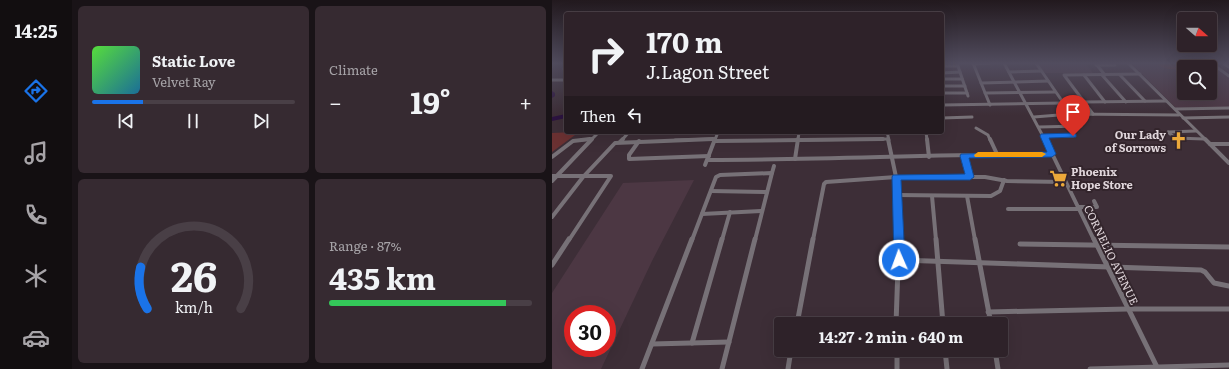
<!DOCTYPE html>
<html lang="en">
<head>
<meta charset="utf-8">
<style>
  body { margin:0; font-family:Literata,serif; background:#362a31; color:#f1f3f6; height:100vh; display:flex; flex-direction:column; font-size:15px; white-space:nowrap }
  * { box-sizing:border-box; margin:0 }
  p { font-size:13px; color:#a7a4a8 }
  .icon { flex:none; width:22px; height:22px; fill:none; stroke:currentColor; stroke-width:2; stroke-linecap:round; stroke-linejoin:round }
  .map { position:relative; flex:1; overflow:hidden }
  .sheet { display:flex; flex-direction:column; gap:6px; padding:6px; background:#191317; width:480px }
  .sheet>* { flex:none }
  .banner { position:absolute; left:12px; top:12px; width:380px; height:122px; border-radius:4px; box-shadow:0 4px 16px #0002,0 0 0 1px #493f46; background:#2e2229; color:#f1f3f6; overflow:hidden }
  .needle { width:26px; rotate:110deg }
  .buttons { position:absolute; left:625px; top:12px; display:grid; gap:8px }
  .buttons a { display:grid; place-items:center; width:40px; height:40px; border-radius:4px; background:#2e2229; box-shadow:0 4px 16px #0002,0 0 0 1px #493f46; font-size:20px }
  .speed { position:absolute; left:12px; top:305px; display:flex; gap:8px; font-size:20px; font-weight:700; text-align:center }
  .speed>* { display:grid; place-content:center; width:52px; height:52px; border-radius:50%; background:#2e2229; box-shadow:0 4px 16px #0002,0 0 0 1px #493f46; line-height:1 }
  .speed .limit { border:6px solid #d22; background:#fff; color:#111 }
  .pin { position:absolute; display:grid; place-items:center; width:34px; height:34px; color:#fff; margin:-41px -17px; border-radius:50% 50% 50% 0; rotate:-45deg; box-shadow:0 0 4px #0007 }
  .pin .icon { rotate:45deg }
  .me { position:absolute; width:44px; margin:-22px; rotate:358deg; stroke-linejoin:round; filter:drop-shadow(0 0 3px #0008) }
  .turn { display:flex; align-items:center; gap:14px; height:84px; padding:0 16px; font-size:18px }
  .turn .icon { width:52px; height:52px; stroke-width:2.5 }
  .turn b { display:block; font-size:28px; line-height:34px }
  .then { display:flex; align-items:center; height:38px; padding:0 16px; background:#0003; gap:8px; font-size:15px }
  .big { font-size:30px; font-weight:700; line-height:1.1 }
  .sheet .card { flex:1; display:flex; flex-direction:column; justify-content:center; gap:6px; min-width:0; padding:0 14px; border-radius:6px; background:#362a31 }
  .sheet .dial { align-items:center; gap:0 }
  .dial svg { height:104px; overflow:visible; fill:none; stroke:#493f46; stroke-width:7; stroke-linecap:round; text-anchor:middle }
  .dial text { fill:#f1f3f6; stroke:none }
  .song { display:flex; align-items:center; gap:12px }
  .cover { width:48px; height:48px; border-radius:6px; background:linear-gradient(135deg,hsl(110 70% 55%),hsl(200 70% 35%)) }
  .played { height:4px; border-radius:2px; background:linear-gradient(90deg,#1a73e8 25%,#493f46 25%) }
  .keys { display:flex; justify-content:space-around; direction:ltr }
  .heat { display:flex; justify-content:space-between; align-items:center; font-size:22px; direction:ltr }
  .charge { height:6px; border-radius:3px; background:linear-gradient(90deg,#34c759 87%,#493f46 0) }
  .sheet .tiles { flex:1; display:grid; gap:6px; grid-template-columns:repeat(2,1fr) }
  .trip { position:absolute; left:222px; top:317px; width:234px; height:40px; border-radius:4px; background:#2e2229; box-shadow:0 4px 16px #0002,0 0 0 1px #493f46; font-weight:700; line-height:40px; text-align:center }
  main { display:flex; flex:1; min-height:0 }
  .menu { display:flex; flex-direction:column; width:72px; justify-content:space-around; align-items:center; background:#120e10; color:#a7a4a8 }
  .menu .icon { width:28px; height:28px }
  .menu .selected { color:#1a73e8 }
  .menu b { font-size:18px; color:#f1f3f6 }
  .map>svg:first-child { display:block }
</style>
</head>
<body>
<main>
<nav class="menu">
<b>14:25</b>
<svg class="icon selected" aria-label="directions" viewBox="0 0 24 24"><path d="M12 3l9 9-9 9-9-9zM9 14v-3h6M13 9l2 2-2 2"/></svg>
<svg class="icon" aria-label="music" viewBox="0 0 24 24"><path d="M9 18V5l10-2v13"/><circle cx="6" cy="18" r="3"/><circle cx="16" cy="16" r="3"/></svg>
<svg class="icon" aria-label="phone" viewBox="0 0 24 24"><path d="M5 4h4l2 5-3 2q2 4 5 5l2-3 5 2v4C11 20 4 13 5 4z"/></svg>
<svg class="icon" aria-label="climate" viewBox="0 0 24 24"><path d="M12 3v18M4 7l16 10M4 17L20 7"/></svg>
<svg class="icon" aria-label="car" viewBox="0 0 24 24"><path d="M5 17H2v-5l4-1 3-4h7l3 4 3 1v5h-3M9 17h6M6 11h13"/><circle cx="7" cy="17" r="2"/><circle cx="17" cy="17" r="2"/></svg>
</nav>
<section class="sheet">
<div class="tiles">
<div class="card">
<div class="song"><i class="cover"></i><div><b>Static Love</b><p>Velvet Ray</p></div></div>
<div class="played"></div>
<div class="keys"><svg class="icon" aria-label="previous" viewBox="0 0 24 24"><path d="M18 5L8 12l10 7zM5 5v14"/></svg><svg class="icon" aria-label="pause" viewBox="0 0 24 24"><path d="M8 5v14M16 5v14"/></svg><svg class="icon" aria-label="next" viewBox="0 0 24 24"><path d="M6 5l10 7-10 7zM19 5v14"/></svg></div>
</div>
<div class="card"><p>Climate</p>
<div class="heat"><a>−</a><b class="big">19°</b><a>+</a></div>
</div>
<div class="card dial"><svg viewBox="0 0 100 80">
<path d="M14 69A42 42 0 1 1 86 69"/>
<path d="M14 69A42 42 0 0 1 9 37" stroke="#1a73e8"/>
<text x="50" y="56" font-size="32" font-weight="700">26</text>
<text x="50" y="72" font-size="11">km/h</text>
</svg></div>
<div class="card"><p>Range · 87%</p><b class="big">435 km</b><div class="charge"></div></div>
</div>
</section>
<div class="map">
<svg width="677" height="369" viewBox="0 0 677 369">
  <rect width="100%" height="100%" fill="#3d2e37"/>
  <g fill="#4c3743" fill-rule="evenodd">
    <path d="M486,63H533L541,73H492Z"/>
    <path d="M579,63H659L677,77V107L624,108ZM632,67H658V93H632Z"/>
    <path d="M142,180L100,261L49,369H0V293L71,183ZM21,314H55V348H21Z"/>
  </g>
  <g fill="#6b3132">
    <path d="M604,63H642L646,66L632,67V69C621,69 613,71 604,63Z"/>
    <path d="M22,132L23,135L0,152V133Z"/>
  </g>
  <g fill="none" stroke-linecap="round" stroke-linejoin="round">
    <g fill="#2c1340" fill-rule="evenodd">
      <path d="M0,91L3,93V96L0,98Z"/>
      <path d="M14,114V118L0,121V117Z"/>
    </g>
    <g stroke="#777177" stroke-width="3">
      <path d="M405,63L416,96"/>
      <path d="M421,63L438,105"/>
      <path d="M452,63L493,140"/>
      <path d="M484,63L519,114"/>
      <path d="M576,63L654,140"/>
      <path d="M659,63L677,76"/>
      <path d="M671,63L677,67"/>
      <path d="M421,64L438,63"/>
      <path d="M544,64L553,75"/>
      <path d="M544,65H563"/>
      <path d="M390,66H405"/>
      <path d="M12,69L14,68"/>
      <path d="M457,72L489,71"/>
      <path d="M390,73L408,72"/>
      <path d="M532,75L553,102"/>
      <path d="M550,75L574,102"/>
      <path d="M568,75L593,101"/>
      <path d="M390,79H410"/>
      <path d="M0,80H14"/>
      <path d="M429,83L496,81"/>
      <path d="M390,86H413"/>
      <path d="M390,93H415"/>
      <path d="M433,93L503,92"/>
      <path d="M532,102L614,101"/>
      <path d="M390,105L511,103"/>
      <path d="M623,109L677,108"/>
      <path d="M541,114L512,75L588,74"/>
      <path d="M482,117L519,114L627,115"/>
      <path d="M390,118L420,117"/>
      <path d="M631,118L677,117"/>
      <path d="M487,127L529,126"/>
      <path d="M424,128L436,135L438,140"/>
      <path d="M335,132L337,140"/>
      <path d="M374,132L375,140"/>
      <path d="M616,132L623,138L652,139"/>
      <path d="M616,132L644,131"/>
      <path d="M491,136H521"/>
      <path d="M29,140L39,139"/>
      <path d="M39,140L47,132"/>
      <path d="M70,140L77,132"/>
      <path d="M123,140L163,139"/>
      <path d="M163,140L166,132"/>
      <path d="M244,140L336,139"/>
      <path d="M246,140L247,132"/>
    </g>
    <g stroke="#777177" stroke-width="4">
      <path d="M336,139L344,177L347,240"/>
      <path d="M375,139L377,157"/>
      <path d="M438,139L445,154"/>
      <path d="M493,139L542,240"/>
      <path d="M653,139L677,163"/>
      <path d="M87,141L77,155V159L157,156"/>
      <path d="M163,141L331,139"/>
      <path d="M68,142L71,139"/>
      <path d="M658,144H677"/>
      <path d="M412,156L418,177"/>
      <path d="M0,157L21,141L38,139"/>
      <path d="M243,159L246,139"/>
      <path d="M156,160C271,160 385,154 500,154"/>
      <path d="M153,165L163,139"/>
      <path d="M220,173L222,166"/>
      <path d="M0,176H59L17,240"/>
      <path d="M0,181L40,139"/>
      <path d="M159,191L215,192"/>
      <path d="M344,195L439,196L448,191L452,180"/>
      <path d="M380,196L384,240"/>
      <path d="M415,196L423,240"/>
      <path d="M527,207H545L542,201"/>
      <path d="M456,209H528"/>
      <path d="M150,214L209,211"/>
      <path d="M0,217L31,177L63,143L161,139"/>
      <path d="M140,240L164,177L168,175L220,173L203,240"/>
      <path d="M170,240L178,212"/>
      <path d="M261,240L272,184L274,182L344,177H433L455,181L513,182"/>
    </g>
    <g stroke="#777177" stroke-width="5">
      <path d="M384,239L391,324"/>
      <path d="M423,239L439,324"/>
      <path d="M542,239L606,369"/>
      <path d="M468,244L677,247"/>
      <path d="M347,260L649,270L653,272L662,283L677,286"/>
      <path d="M0,265L17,239"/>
      <path d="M436,312L576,309H677"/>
      <path d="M245,324L261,239"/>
      <path d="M344,324L347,239"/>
      <path d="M140,343L170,239"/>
      <path d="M100,344L177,342"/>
      <path d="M345,350V369"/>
      <path d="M393,350L395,369"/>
      <path d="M443,350L446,369"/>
      <path d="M90,369L140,239"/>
      <path d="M170,369L203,239"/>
      <path d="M236,369L239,350"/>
      <path d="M538,369L677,365"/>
    </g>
  </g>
  <linearGradient id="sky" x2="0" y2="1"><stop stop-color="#22191e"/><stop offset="0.55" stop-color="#514c5e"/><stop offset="1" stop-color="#514c5e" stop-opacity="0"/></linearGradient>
  <rect width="677" height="115" fill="url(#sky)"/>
  <path fill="#1a73e8" stroke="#114b97" d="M521,133L524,134V137L497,138L504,154L500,157L417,158L422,177L418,180H349L353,260L351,263L347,265L343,263L342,260L340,177L341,175L413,174L408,156L409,154L495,152L488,136L489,134Z"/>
  <path fill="#f59e0b" d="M426,152H490L494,154L490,157H423L422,155Z"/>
  <defs>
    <symbol id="church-bare" viewBox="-9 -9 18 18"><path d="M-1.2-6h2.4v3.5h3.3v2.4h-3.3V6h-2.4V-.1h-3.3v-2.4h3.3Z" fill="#eca93a" stroke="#33252c" stroke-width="2.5" paint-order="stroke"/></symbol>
    <symbol id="supermarket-bare" viewBox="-9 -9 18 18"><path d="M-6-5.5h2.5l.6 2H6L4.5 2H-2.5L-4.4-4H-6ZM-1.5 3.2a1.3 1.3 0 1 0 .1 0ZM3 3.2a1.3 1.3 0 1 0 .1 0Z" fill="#eca93a" stroke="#33252c" stroke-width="2.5" paint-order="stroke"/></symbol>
  </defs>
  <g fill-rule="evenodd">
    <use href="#church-bare" x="614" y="128" width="25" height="25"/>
    <use href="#supermarket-bare" x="494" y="166" width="25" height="25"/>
  </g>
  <g text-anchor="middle" stroke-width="4" stroke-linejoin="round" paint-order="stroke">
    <g font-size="11" font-weight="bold" fill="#e0d6db" stroke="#33252c" text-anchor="end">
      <text x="614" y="139">Our Lady<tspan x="614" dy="13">of Sorrows</tspan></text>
      <text x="519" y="176" text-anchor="start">Phoenix<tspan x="519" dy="13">Hope Store</tspan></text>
    </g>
    <g font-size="11" fill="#e0d6db" stroke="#33252c">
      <text transform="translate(559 255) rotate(64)" y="4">CORNELIO AVENUE</text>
    </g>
  </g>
</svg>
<div class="buttons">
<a><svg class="needle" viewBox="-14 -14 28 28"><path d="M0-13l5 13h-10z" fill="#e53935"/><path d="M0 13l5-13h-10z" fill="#a7a4a8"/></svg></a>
<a><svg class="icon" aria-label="search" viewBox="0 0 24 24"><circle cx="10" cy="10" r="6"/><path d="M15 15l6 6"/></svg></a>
</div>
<div class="speed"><div class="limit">30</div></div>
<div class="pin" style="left:521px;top:136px;background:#d93025"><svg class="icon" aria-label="arrive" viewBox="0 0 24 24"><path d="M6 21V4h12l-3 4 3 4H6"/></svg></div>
<svg class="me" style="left:347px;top:260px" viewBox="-20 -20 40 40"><circle r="17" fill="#1a73e8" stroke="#fff" stroke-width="3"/><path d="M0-11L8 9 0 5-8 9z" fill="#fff"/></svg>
<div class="trip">14:27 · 2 min · 640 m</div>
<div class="banner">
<div class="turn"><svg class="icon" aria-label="right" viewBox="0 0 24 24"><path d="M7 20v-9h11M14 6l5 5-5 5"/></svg><div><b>170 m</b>J.Lagon Street</div></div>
<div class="then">Then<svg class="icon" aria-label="left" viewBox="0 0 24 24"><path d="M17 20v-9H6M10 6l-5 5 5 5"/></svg></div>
</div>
</div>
</main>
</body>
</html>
